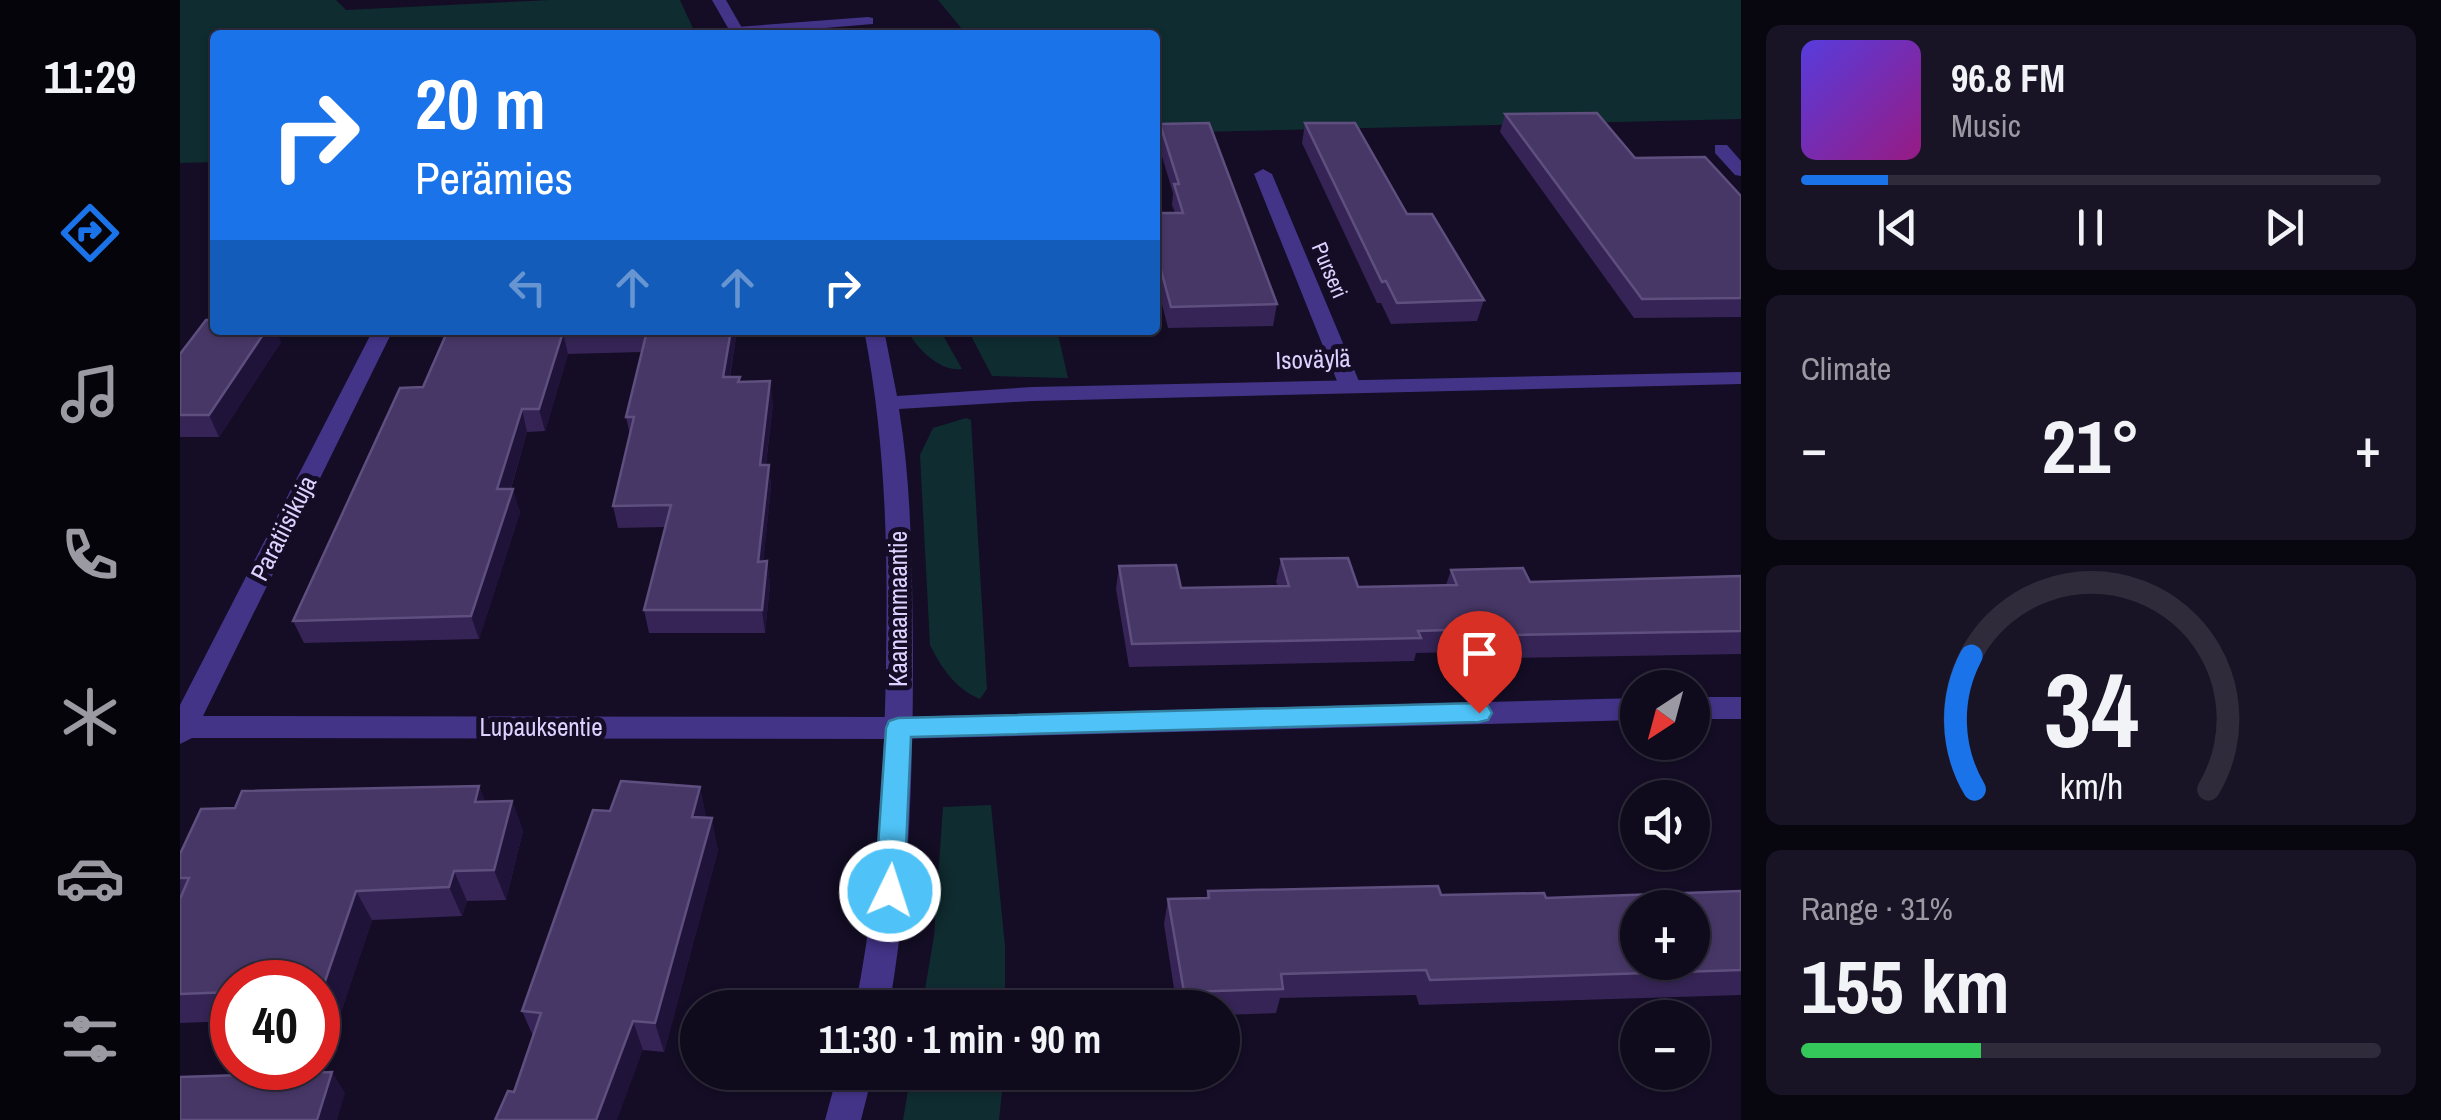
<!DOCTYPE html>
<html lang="en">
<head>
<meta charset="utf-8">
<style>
  body { margin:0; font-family:"Archivo Narrow",sans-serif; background:#181325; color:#f1f3f6; height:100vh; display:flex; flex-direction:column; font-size:38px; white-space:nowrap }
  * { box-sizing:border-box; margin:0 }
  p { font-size:32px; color:#9b9aa3 }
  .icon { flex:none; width:55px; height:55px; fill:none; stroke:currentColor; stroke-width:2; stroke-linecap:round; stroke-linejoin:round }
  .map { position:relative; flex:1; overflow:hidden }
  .sheet { display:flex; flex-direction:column; gap:25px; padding:25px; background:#08060f; width:700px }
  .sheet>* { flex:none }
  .hud { position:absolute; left:30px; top:30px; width:950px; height:305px; border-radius:10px; box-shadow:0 2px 8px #0004,0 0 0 2px #2f2b3b; background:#1a73e8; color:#fff; overflow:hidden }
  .needle { width:65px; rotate:216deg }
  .fabs { position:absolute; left:1440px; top:670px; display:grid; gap:20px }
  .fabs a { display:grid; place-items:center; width:90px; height:90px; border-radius:50%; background:#0f0a1c; box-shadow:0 2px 8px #0004,0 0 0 2px #2f2b3b; font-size:50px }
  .speed { position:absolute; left:30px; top:960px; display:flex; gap:20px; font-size:50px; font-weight:700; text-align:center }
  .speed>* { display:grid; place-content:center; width:130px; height:130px; border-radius:50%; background:#0f0a1c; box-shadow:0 2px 8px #0004,0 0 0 2px #2f2b3b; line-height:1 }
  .speed .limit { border:15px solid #d22; background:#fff; color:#111 }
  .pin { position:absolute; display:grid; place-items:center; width:85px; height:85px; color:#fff; margin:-102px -42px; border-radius:50% 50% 50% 0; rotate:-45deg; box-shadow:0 0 10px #0007 }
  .pin .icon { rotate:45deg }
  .me { position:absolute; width:110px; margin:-55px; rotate:4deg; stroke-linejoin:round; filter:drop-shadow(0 0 8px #0008) }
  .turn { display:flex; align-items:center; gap:35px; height:210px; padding:0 40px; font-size:45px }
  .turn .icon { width:130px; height:130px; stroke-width:2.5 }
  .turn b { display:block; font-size:70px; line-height:85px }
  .lanes { display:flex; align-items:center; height:95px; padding:0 40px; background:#0003; justify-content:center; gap:50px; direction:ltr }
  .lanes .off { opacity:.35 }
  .big { font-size:75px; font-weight:700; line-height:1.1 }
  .sheet .widget { flex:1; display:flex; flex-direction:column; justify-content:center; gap:15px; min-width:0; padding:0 35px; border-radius:15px; background:#181325 }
  .sheet .dial { align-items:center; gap:0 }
  .dial svg { height:260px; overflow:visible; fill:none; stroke:#2f2b3b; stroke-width:7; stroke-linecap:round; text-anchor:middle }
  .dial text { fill:#f1f3f6; stroke:none }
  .song { display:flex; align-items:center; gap:30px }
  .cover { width:120px; height:120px; border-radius:15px; background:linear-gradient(135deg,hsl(250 70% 55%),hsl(310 70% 35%)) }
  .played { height:10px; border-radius:5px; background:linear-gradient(90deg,#1a73e8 15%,#2f2b3b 15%) }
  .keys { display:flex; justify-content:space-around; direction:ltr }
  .heat { display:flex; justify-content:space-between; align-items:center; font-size:55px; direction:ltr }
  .charge { height:15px; border-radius:8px; background:linear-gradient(90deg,#34c759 31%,#2f2b3b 0) }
  .trip { position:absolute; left:500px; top:990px; width:560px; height:100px; border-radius:50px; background:#0f0a1c; box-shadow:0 2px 8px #0004,0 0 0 2px #2f2b3b; font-weight:700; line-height:100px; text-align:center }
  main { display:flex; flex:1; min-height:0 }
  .tab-bar { display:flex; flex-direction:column; width:180px; justify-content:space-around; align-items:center; background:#06040b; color:#9b9aa3 }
  .tab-bar .icon { width:70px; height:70px }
  .tab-bar .current { color:#1a73e8 }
  .tab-bar b { font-size:45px; color:#f1f3f6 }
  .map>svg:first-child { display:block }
</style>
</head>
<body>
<main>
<nav class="tab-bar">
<b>11:29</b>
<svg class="icon current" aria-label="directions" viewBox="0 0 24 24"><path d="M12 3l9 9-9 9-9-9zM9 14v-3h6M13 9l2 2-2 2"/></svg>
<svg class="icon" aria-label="music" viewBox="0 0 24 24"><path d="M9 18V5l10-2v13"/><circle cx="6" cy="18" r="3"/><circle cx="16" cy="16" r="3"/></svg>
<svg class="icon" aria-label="phone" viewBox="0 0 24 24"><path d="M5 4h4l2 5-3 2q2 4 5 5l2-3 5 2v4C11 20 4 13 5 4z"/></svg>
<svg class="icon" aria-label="climate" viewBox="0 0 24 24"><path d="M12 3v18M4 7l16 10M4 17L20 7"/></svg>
<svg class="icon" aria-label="car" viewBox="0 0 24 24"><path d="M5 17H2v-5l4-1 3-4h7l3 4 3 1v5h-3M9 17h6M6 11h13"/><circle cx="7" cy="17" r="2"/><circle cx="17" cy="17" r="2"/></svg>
<svg class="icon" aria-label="filters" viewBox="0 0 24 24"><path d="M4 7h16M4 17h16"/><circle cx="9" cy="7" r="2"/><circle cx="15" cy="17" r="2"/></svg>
</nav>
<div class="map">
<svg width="1561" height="1120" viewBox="0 0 1561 1120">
  <rect width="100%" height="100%" fill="#140d25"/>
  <g fill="#0f2c30">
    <path d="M0,0H156L166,10L370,0H500L516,35H35V162L0,163Z"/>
    <path d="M758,0H1561V119L975,133V35H787Z"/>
    <path d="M727,330H760L782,369C760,372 737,349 727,330Z"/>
    <path d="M788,330H877L888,378L812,376Z"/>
    <path d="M786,418L791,420L807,689L800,699C775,689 761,667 750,645L740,455L753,428Z"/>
    <path d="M811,805L825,946V1007H742L754,936L763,807Z"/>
    <path d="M731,1073H824L819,1120H723Z"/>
  </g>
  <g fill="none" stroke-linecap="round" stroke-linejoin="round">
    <path fill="#433488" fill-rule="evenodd" d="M688,17L693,18V24L561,35L549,31L556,27Z"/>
    <g fill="#433488" fill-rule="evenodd">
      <path d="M1535,145H1547L1561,161V176L1555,175L1535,153Z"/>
      <path d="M1083,169L1092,174L1181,386L1178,391H1162L1159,386L1074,174Z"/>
      <path d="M193,330H213L23,716L718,717L1458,698V720L718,739L12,738L0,744V705Z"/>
      <rect x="1512" y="697" width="49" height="22"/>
    </g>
    <g fill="#433488" fill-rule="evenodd">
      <path d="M532,0H546L566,35H552Z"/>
      <path d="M684,330H704L717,396L852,387L1561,372V384L852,401L719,409C732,489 732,571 733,652C733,771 730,889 709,1008H675C698,894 704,780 706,665C708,552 706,441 684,330Z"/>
      <path d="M658,1072H693L681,1120H645Z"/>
    </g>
  </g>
  <g fill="#352455">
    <path d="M1325,114L1561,196V317L1454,318L1320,132Z"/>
    <path d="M1125,123L1227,214L1304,300L1297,321L1211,324L1201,303H1197L1122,143Z"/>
    <path d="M980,124L1097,304L1093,326L988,328L975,277V213H995L992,205L993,193L978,143Z"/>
    <path d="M264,330H557L550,377H560V382L593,403L586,465H589L591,487L583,562L587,561L590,584L585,633H469L464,610L485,527L438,528L433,506L450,435L446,417L461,352L388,354L365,431L347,432L331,489L340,512L299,639L124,643L113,621L243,387L268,331Z"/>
    <path d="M101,342L39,437H0V354Z"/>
    <path d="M1101,559L1178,587L1266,585L1271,570L1350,582L1561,576V654L1326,658L1323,651L1236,653L1234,661L949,667L936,589L939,566L1001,588L1098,586L1096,582Z"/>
    <path d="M299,786L305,802L332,801L343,831L326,900L287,901L282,916L192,920L159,1018L138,1019V982H52V1021L0,1023V854Z"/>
    <path d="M527,818L538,850L484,1052L463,1050L334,1092L353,1036L342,1011Z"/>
    <path d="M1028,891L1366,898L1561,891V995L1239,1005L1236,995L1100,998L1096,1013L1042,1015V1008H997L984,924L988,899L1026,898Z"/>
  </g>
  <g fill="#20133a">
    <path d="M86,330H96L101,342L39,437L29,415Z"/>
    <path d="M551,330H557L546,399L543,377Z"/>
    <path d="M383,332L388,354L365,431L359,409Z"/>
    <path d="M590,381L593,403L583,487L580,465Z"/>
    <path d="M342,409L347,432L324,512L317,489Z"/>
    <path d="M589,465L591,487L581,584L578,562Z"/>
    <path d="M333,489L340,512L299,639L291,616Z"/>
    <path d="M587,561L590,584L585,633L582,610Z"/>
    <path d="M299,786L310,816L295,802Z"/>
    <path d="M520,787L527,819L512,817Z"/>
    <path d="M332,801L343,831L326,900L314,870Z"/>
    <path d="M532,818L538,850L484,1052L475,1023Z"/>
    <path d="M274,871L287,901L282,916L269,887Z"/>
    <path d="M176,891L192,920L159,1018L142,990Z"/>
    <path d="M453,1021L463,1050L437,1120H416Z"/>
    <path d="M152,1072L165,1093L157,1120H137Z"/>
  </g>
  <g fill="#473767" stroke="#5e4f7f" stroke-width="2.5" fill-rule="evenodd">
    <path d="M1417,113L1455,158L1525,157L1561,196V298L1462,299L1325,114Z"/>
    <path d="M1029,123L1097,304L991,307L975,248V213H1003L994,184H999L980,124Z"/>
    <path d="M1125,123H1175L1227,214H1252L1304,300L1217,303L1206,281L1202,282Z"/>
    <path d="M26,320H35V330H86L29,415H0V354Z"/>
    <path d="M268,330H551L543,377H560L558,382L590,381L580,465H589L578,562L587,561L582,610H464L491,505L433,506L454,417H446L467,331L383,332L359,409H342L317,489H333L291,616L113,621L220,388L243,387Z"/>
    <path d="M1168,558L1178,587L1277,585L1271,570L1343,568L1350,582L1561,576V631L1335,635L1332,628L1238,631L1241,638L952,644L939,566L996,565L1001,588L1109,586L1101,559Z"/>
    <path d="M441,781L520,787L512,817L532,818L475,1023L453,1021L416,1120H315L328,1091L334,1092L361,1013L342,1011L413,810L430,811Z"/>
    <path d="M299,786L295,802L332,801L314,870L274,871L269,887L176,891L142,990H138V982H52V992L0,994V899L9,878H0V854L21,809L55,808L62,791Z"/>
    <path d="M1258,886L1261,895L1364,893L1366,898L1561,891V970L1250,980L1246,970L1101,974L1103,989L1004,992L988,899L1029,898L1028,891ZM1458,908H1512V962H1458Z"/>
    <path d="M152,1072L137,1120H0V1077Z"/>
  </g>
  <path fill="#4fc3f7" stroke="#337fa1" stroke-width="2.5" d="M1299,703L1308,706L1312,713L1308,720L1299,722L731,737L724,891L720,900L710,904L700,900L695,891L706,728L709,721L718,718Z"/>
  <g text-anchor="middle" stroke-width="10" stroke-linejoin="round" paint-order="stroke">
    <g font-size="22" fill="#ddd1ff" stroke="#140d25">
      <text transform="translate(1150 270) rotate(67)" y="8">Purseri</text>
    </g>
    <g font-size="25" fill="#ddd1ff" stroke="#140d25">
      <text transform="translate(1133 359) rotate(-2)" y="9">Isoväylä</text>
      <text transform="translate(103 528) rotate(-63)" y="9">Paratiisikuja</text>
      <text transform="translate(718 609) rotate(-90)" y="9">Kaanaanmaantie</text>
      <text x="361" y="736">Lupauksentie</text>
    </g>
  </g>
</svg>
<div class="fabs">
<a><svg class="needle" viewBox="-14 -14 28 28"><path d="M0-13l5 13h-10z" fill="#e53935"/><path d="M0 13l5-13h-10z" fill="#9b9aa3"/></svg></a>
<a><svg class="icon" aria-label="sound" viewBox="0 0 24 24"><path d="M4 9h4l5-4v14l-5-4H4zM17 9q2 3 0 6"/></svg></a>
<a>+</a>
<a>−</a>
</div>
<div class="speed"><div class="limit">40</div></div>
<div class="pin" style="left:1299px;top:713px;background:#d93025"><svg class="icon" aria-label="arrive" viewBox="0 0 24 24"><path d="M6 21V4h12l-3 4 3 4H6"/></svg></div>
<svg class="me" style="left:710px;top:891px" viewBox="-20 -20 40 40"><circle r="17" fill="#4fc3f7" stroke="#fff" stroke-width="3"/><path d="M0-11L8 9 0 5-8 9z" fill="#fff"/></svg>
<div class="trip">11:30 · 1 min · 90 m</div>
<div class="hud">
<div class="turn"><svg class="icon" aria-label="right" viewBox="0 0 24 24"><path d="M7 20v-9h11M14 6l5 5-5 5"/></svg><div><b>20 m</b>Perämies</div></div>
<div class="lanes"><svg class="icon off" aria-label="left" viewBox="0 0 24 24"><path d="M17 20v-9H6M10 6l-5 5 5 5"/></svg><svg class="icon off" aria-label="ahead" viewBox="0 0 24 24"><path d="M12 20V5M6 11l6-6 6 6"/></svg><svg class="icon off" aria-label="ahead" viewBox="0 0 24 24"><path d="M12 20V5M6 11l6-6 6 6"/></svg><svg class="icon" aria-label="right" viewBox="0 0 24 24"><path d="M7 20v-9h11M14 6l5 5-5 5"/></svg></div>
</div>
</div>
<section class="sheet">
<div class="widget">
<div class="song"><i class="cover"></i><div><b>96.8 FM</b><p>Music</p></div></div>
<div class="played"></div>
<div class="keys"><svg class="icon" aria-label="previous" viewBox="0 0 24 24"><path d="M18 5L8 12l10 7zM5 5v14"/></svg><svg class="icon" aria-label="pause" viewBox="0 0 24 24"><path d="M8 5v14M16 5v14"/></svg><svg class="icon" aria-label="next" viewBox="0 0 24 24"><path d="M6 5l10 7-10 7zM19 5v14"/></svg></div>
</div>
<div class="widget"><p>Climate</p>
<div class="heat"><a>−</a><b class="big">21°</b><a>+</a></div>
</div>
<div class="widget dial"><svg viewBox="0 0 100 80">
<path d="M14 69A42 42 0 1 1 86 69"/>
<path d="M14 69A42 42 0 0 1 13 28" stroke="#1a73e8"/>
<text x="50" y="56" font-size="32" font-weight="700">34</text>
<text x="50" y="72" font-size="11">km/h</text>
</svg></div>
<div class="widget"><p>Range · 31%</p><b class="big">155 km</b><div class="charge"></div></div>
</section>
</main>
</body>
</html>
